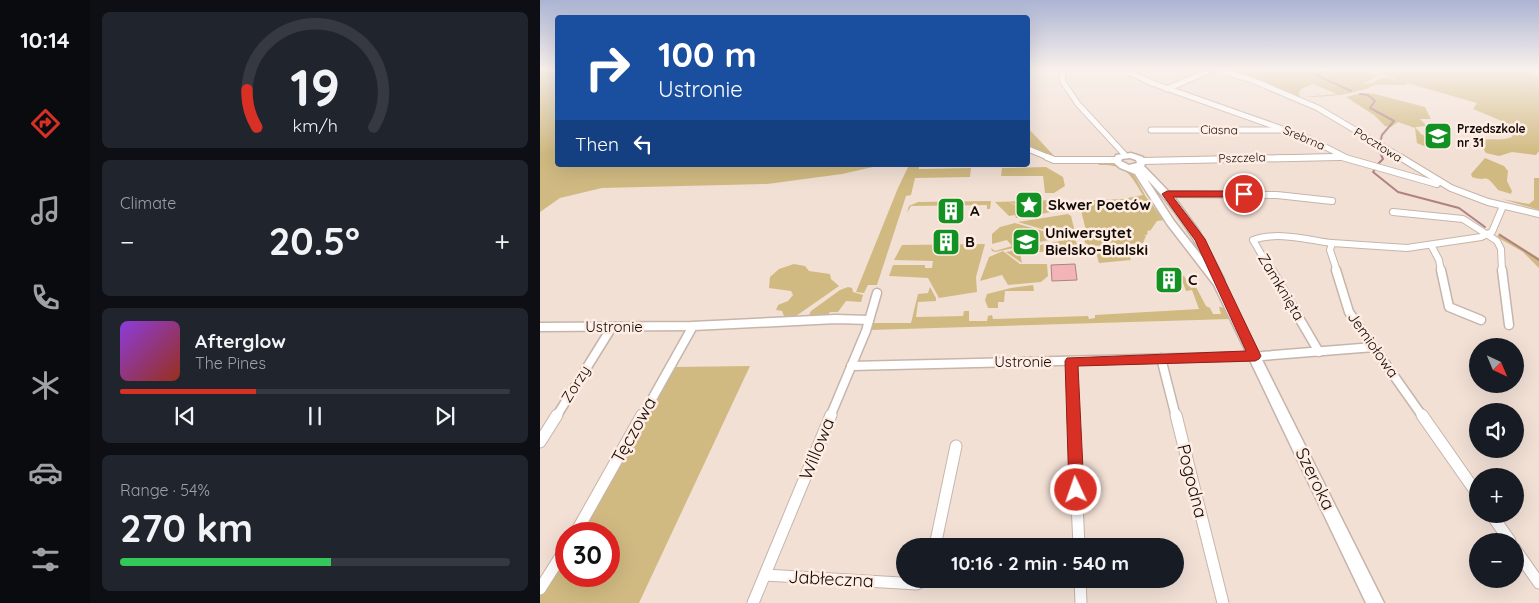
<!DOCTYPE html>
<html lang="en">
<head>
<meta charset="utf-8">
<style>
  body { margin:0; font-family:Quicksand,sans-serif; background:#20242c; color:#f1f3f6; height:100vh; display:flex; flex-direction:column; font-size:19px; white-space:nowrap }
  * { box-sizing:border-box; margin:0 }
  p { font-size:16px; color:#9ea1a6 }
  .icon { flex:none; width:28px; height:28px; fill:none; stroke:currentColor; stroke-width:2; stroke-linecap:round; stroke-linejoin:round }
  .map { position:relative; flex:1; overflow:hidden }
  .drawer { display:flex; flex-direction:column; gap:12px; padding:12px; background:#0d0f14; width:450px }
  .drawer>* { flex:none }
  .top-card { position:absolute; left:15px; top:15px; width:475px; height:152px; border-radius:5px; box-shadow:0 5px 20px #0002; background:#1a4fa0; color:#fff; overflow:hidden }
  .needle { width:32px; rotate:136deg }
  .buttons { position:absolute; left:929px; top:338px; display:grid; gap:10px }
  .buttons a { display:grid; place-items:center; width:55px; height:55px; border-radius:50%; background:#171b24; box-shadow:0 5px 20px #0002; font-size:25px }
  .speed { position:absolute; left:15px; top:522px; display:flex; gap:10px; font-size:25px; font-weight:700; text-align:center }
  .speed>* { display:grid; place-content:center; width:65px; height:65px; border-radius:50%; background:#171b24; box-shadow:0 5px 20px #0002; line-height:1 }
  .speed .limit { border:8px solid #d22; background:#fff; color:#111 }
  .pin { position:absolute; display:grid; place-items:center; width:42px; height:42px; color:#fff; margin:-21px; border:2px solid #fff; border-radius:50%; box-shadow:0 1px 5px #0007 }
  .me { position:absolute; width:55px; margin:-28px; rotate:357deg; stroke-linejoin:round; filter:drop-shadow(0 0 4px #0008) }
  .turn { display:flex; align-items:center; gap:18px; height:105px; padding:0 20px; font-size:22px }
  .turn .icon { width:65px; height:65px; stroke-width:2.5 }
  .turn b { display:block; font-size:35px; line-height:42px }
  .then { display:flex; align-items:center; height:48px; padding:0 20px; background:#0003; gap:10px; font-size:19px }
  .big { font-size:38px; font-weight:700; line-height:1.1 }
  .drawer .tile { flex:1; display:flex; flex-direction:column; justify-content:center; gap:8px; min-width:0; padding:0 18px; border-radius:8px; background:#20242c }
  .drawer .dial { align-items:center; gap:0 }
  .dial svg { height:130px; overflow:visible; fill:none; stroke:#363941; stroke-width:7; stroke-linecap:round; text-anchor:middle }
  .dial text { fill:#f1f3f6; stroke:none }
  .song { display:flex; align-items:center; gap:15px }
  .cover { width:60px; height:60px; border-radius:8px; background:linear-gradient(135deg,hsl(270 70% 55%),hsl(10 70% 35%)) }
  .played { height:5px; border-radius:2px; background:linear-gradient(90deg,#d93025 35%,#363941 35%) }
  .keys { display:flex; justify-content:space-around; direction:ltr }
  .heat { display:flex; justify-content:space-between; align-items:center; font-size:28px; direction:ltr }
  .charge { height:8px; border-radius:4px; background:linear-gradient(90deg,#34c759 54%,#363941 0) }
  .trip { position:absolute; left:356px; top:538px; width:288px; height:50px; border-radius:25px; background:#171b24; box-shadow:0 5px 20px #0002; font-weight:700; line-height:50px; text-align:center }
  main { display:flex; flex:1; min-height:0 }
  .tab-bar { display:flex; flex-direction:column; width:90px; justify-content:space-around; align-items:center; background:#090b0e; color:#9ea1a6 }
  .tab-bar .icon { width:35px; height:35px }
  .tab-bar .active { color:#d93025 }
  .tab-bar b { font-size:22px; color:#f1f3f6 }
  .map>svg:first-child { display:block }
</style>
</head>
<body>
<main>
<nav class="tab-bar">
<b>10:14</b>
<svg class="icon active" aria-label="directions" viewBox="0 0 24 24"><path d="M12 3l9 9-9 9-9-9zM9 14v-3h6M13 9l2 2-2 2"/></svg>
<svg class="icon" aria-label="music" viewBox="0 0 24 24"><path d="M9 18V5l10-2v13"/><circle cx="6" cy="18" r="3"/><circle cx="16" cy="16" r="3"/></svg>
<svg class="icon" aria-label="phone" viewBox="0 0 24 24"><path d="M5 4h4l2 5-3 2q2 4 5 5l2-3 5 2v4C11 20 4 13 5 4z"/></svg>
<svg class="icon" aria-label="climate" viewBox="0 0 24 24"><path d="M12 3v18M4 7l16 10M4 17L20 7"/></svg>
<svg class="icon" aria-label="car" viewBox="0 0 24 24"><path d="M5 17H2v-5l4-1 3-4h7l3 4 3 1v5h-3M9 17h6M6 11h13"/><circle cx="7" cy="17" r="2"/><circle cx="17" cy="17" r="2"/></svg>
<svg class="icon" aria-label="filters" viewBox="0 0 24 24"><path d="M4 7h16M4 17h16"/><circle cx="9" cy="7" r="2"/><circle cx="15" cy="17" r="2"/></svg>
</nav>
<section class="drawer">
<div class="tile dial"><svg viewBox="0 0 100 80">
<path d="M14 69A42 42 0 1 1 86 69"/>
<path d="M14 69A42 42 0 0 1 8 46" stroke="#d93025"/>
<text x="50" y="56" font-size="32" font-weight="700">19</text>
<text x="50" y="72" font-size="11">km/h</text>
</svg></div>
<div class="tile"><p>Climate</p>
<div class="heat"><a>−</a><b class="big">20.5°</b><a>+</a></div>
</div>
<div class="tile">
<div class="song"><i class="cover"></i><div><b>Afterglow</b><p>The Pines</p></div></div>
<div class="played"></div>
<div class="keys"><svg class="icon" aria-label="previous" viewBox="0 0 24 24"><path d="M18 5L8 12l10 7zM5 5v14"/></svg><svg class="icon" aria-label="pause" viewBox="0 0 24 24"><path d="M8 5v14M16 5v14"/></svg><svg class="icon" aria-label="next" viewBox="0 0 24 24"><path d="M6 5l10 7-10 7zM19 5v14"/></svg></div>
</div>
<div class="tile"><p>Range · 54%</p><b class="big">270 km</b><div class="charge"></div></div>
</section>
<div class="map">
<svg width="999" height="603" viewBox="0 0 999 603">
  <rect width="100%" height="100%" fill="#f2e0d5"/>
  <g fill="#d1ba82">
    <path d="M0,70H17L18,165H342L302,174L227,184L62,188L20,198L0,212Z"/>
    <path d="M683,70H821L838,76L825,83L821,82L826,84L830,83L836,85C813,95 788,97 763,97L797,94L773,84L761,89L759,93L760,97H757Z"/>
    <path d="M829,70L845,74L836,70H983L999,77V151L996,155L972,152L959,156L946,153L939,141C951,137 960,142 972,137L969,124L933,109L937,103L867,83V85H837L831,83L844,77L863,82Z"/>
    <path d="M821,93L835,94L885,107L891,119H880L887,126L875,127L881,134L902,144L891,149L877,143L875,128L858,122L851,127L845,126L834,115L806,97Z"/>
    <path d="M488,128L517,159L488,148Z"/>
    <path d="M945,158L964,166L968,171L967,181L972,191L971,194L958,190C943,171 949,183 932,177L931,174Z"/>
    <path d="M558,163H571L593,173L606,197L624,220L617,221L610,231L608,230L607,235H604L606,236L603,243L551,246L545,243L544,239H548L539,202L534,201L583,199L603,195C590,174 586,164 559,165Z"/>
    <path d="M369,165H379V169L431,168L430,177L375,178L371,195L366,196L337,285H328L324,293L316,292L358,188Z"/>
    <path d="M506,167L523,177L525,186L514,193H505L503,176H461L462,168Z"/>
    <path d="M994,178H999V210L962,199L989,204L994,200Z"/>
    <path d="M517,200L527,203L529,208L497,215L492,208L495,207L496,203L488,208L468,202L485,209L490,208L495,215L476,218L475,215L469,216L455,202Z"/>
    <path d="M451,201L450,209H447V205L371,206L367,213L369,206L378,202Z"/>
    <path d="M528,214L531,216L535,232L534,234L526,236L478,222Z"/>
    <path d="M475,223L523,237L455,252L452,251L451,248L455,251L472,246L467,240L452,244V234L460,227Z"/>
    <path d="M959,233L999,258V268L983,252L957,237Z"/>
    <path d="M530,239L536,241L538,250L480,253L482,263L466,252Z"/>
    <path d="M445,244L436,277L437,292L399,298L388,278L349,276L353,265H385V268H392L393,261L354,260L362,245Z"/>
    <path d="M586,249L591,260L559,263L556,252L558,251Z"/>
    <path d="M463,251L480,264H507L508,276L501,282L468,285L462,275L440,281L449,257Z"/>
    <path d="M254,264L265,266L269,271L290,274L291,279L299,286L256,316H244L242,311L236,310L238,305L248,301L253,295L251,291L229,288L230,277L239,269Z"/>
    <path d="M644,276L651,288L656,287L666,306L670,308L673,314H681L679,307C687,307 687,312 690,319L330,330L332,323H371L378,294L388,293L390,287L396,298V301L378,302L376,317L423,316L424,311H429V321H447L448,316L452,315L453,319L548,316L549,319L555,318V315L659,309L652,290L646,291L641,277Z"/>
    <path d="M493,285L494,291H465L464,302H458V308H448L445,300L447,294L471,288Z"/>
    <path d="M308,287L312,288L313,292L323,295L321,302L306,301L298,312H290L288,315H269L271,311L300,290Z"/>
    <path d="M210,366L99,603H0V595L26,553V576H69V534H38L133,367Z"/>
  </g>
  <path fill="#f3b4b7" stroke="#af8182" d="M535,264L537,280L512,281L511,265Z"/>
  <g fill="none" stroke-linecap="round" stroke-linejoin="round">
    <g stroke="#af8182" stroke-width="2">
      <path d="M773,70L776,75L811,91"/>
      <path d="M776,75L786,70"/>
      <path d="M820,94L828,95L835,101L830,108L854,121L842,135L840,143"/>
      <path d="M838,148L843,159L838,164"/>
      <path d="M836,168L833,172L858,192L919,208L945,227"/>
      <path d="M960,235L999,260"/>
    </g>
    <defs>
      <g id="street-far3">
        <path d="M522,70L523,82L538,104L585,155"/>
        <path d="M585,70L612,83L768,138L807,158"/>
        <path d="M679,70L712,80L778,108L862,158"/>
        <path d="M627,89L671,70"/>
        <path d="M611,130H744"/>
        <path d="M488,149L510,158"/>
        <path d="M736,158L802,157"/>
      </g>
      <g id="street-far2">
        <path d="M507,157L514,160H577"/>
        <path d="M802,157L897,184"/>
        <path d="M860,157L911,188L948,202L999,214"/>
        <path d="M602,161L799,157"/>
        <path d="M627,194L737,195L792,201"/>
        <path d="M853,212L923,219L957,241L961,249L962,271"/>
        <path d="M891,245L899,260L901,271"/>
        <path d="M731,271L713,240C737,231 768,240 792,243"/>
        <path d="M797,271L790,250L792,243L867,248L941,237L952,232L963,206"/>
      </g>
      <g id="street-far1">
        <path d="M731,270L779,352"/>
        <path d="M796,270L809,312L883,417"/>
        <path d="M901,270L909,307L941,320"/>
        <path d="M962,270L969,325"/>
        <path d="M0,327L153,326L296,319L329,320"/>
        <path d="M621,358L636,417"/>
        <path d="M531,361L533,417"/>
        <path d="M311,366L722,356L834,347"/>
        <path d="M16,417L72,327"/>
        <path d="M102,417L153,326"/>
        <path d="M290,417L326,331L337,293"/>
      </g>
      <g id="street">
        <path d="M533,415L539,546"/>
        <path d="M636,415L683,603"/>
        <path d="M882,415L938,495"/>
        <path d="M0,442L17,415"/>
        <path d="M951,514L970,541"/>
        <path d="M35,534L102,415"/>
        <path d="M395,546L416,446"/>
        <path d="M975,549L999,583"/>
        <path d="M225,575L377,584L386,579"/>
        <path d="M540,579L541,603"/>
        <path d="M0,589L26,548"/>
        <path d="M213,603L291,415"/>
      </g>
      <path id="secondary" d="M591,153L603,157L605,164L604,166L634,197L659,231L684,279L685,286L844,603H826L674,285L627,224L595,174L580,168L573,162L576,155ZM590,158L596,160L597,163L589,165L581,161L582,159ZM607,179C630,204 649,228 664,259L634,221Z"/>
    </defs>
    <use href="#street-far3" stroke="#c6b5ab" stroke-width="7"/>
    <use href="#street-far2" stroke="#c6b5ab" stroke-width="8"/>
    <use href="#street-far1" stroke="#c6b5ab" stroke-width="11"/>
    <use href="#street" stroke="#c6b5ab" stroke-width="13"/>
    <use href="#secondary" stroke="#c6b5ab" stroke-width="3"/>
    <use href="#street-far3" stroke="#fff" stroke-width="5"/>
    <use href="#street-far2" stroke="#fff" stroke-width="6"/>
    <use href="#street-far1" stroke="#fff" stroke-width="8"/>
    <use href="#street" stroke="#fff" stroke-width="11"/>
    <use href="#secondary" fill="#fff" fill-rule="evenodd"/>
  </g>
  <linearGradient id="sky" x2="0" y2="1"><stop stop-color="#acb4d4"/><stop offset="0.45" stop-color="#f9f1ec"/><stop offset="1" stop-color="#f9f1ec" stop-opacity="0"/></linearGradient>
  <rect width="999" height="154" fill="url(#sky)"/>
  <path fill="#d93025" stroke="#8d1f18" d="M627,191H704L708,194L704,197H633L665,239L721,356L719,359L715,361L538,366L544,490L542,495L536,497L531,495L529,490L525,361L527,358L706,351L655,240L622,194Z"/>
  <defs>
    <symbol id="school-square" viewBox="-11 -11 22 22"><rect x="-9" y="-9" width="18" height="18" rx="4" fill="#139223" stroke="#ffede3"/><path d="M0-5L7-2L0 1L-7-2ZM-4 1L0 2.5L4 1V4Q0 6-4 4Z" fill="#fff"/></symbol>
    <symbol id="sight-square" viewBox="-11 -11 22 22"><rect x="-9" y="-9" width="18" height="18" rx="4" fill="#139223" stroke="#ffede3"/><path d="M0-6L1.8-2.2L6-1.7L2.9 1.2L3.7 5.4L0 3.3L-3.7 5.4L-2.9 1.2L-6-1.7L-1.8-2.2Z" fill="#fff"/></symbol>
    <symbol id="building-square" viewBox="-11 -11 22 22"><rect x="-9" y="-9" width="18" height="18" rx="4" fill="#139223" stroke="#ffede3"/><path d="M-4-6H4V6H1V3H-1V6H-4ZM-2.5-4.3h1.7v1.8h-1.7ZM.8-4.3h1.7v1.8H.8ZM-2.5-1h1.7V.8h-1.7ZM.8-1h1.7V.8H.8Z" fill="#fff"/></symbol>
    <symbol id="university-square" viewBox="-11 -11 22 22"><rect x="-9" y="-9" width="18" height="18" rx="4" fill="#139223" stroke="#ffede3"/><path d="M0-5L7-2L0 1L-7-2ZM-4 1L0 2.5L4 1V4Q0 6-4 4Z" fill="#fff"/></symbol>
  </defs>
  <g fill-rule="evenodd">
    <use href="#school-square" x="882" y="120" width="32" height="32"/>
    <use href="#sight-square" x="473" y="189" width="32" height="32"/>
    <use href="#building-square" x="395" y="195" width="32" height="32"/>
    <use href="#building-square" x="390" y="226" width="32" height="32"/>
    <use href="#university-square" x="470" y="226" width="32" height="32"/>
    <use href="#building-square" x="613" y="264" width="32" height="32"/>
  </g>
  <g text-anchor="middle" stroke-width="5" stroke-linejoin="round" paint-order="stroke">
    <g font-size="12" font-weight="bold" fill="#110b08" stroke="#ffede3" text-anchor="start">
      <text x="917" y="133">Przedszkole<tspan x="917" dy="14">nr 31</tspan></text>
    </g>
    <g font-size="12" fill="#110b08" stroke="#ffede3">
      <text transform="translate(679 130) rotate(1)" y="4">Ciasna</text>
      <text transform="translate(764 138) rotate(23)" y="4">Srebrna</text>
      <text transform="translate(838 145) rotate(32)" y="4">Pocztowa</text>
      <text transform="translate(702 158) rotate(-2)" y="4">Pszczela</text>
    </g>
    <g font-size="15" font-weight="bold" fill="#110b08" stroke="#ffede3" text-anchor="start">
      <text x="508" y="210">Skwer Poetów</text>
      <text x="430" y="216">A</text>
      <text x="505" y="238">Uniwersytet<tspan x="505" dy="17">Bielsko-Bialski</tspan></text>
      <text x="425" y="247">B</text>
      <text x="648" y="285">C</text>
    </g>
    <g font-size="15" fill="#110b08" stroke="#ffede3">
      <text transform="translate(741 287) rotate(59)" y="5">Zamknięta</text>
      <text x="74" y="332">Ustronie</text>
      <text transform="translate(833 345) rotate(55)" y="5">Jemiołowa</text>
      <text x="483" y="367">Ustronie</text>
      <text transform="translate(36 384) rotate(-58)" y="5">Zorzy</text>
    </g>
    <g font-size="18" fill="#110b08" stroke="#ffede3">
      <text transform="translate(94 430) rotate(-61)" y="6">Tęczowa</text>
      <text transform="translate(277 449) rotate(-68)" y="6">Willowa</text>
      <text transform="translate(775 479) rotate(64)" y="6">Szeroka</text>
      <text transform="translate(652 481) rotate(76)" y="6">Pogodna</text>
      <text transform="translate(291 579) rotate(3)" y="6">Jabłeczna</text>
    </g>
  </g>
</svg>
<div class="buttons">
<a><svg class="needle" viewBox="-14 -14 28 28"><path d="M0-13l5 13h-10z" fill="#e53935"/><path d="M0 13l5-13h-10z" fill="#9ea1a6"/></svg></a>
<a><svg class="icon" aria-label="sound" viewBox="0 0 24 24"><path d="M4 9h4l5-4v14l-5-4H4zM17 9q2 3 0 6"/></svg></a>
<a>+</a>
<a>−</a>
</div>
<div class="speed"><div class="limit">30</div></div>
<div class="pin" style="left:704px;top:194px;background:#d93025"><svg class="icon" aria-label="arrive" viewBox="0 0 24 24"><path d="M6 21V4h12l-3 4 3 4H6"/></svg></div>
<svg class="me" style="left:536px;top:490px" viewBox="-20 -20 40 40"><circle r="17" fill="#d93025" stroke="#fff" stroke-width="3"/><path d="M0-11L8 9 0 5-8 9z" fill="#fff"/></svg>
<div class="trip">10:16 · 2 min · 540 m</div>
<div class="top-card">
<div class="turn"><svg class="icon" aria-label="right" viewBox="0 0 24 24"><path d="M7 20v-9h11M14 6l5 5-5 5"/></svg><div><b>100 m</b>Ustronie</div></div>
<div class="then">Then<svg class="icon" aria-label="left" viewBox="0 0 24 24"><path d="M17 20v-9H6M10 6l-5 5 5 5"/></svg></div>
</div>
</div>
</main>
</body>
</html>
